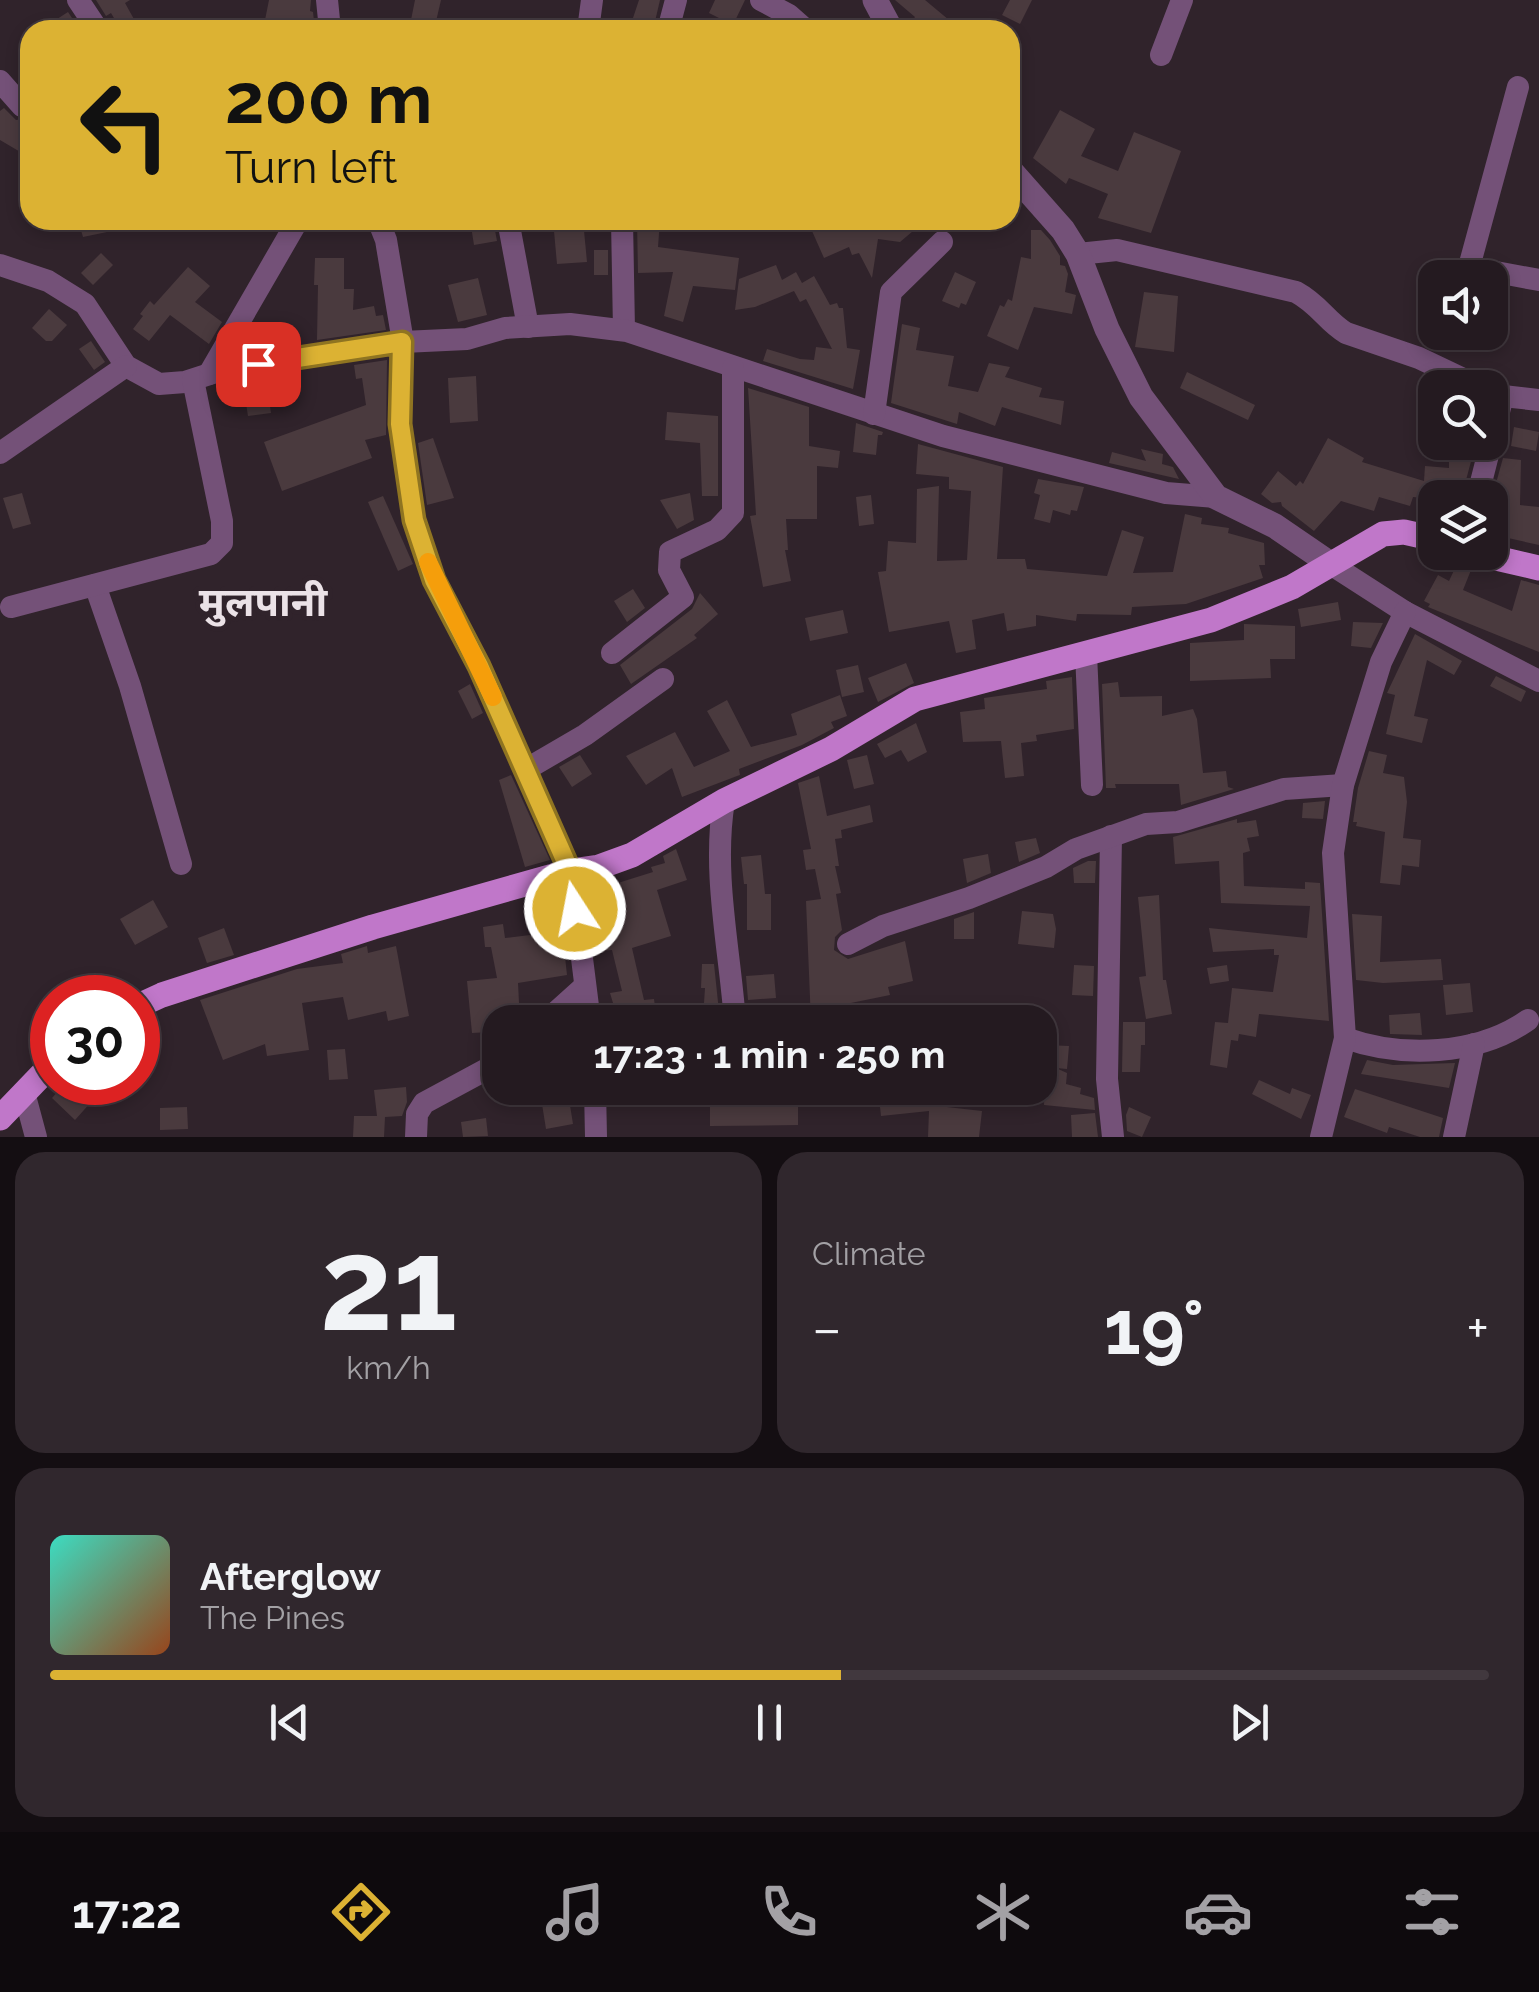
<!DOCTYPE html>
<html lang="en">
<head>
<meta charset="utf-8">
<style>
  body { margin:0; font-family:Raleway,"Noto Sans Devanagari",sans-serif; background:#30272d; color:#f1f3f6; height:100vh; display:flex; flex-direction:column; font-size:38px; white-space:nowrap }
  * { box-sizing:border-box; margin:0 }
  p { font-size:32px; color:#a3a1a5 }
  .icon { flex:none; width:55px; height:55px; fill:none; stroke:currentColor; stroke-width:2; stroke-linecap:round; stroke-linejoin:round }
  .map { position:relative; height:1137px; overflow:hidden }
  .sheet { display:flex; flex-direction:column; gap:15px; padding:15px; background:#140e12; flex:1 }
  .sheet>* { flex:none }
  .top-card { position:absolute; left:20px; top:20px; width:1000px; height:210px; border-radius:30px; box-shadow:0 5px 15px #0003,0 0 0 2px #41383e; background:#dcb233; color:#111; overflow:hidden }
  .tools { position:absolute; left:1418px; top:260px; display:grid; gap:20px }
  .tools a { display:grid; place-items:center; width:90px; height:90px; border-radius:20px; background:#241a20; box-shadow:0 5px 15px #0003,0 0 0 2px #41383e; font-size:50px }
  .speed { position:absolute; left:30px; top:975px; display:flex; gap:20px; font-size:50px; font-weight:700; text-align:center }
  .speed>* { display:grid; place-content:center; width:130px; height:130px; border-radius:50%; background:#241a20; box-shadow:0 5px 15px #0003,0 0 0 2px #41383e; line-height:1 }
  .speed .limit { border:15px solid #d22; background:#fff; color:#111 }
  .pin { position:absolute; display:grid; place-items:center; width:85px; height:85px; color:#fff; margin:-42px; border-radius:20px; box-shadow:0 5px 15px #0006 }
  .me { position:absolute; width:110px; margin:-55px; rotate:349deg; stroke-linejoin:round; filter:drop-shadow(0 0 8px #0008) }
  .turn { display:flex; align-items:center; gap:35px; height:210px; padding:0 40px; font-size:45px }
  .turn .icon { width:130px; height:130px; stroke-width:2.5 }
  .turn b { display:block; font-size:70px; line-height:85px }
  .big { font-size:75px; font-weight:700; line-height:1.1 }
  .sheet .card { flex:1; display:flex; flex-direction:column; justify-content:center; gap:15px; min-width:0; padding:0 35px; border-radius:30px; background:#30272d }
  .sheet .dial { align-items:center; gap:0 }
  .dial b { font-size:130px; line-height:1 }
  .song { display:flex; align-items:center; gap:30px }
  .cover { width:120px; height:120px; border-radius:15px; background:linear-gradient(135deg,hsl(170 70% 55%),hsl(20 70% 35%)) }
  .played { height:10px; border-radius:5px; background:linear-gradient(90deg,#dcb233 55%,#41383e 55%) }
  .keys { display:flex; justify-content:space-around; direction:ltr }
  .heat { display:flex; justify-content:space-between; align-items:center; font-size:55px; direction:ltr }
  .sheet .tiles { flex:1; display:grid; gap:15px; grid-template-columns:1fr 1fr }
  .card:last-child { grid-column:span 2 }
  .trip { position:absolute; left:482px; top:1005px; width:575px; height:100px; border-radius:30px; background:#241a20; box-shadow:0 5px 15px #0003,0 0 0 2px #41383e; font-weight:700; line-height:100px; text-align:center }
  .menu { display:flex; height:160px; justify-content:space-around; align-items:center; background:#0e0a0d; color:#a3a1a5 }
  .menu .icon { width:70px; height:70px }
  .menu .selected { color:#dcb233 }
  .menu b { font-size:45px; color:#f1f3f6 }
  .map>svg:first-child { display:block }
</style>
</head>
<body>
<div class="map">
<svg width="1539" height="1137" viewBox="0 0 1539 1137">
  <rect width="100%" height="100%" fill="#30232b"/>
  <g fill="#4a3a3e">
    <path d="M96,0H130L125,3L140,30H121L111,13L106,16Z"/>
    <path d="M269,0H311L310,11L313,12L315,30L265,20Z"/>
    <path d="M415,0H441L434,30H409Z"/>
    <path d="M639,0H660L653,30H629Z"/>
    <path d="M715,0H745L733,25L709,13Z"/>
    <path d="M895,0H925L961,30H923L912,21L915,17Z"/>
    <path d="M1010,0H1032L1020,24L1002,15Z"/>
    <path d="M68,12L80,30H40Z"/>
    <path d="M4,108L16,120L30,118V140L22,153L0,140V111Z"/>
    <path d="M1060,110L1095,129L1081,156L1118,171L1134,132L1181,151L1151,233L1098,218L1108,194L1069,178L1066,184L1033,158Z"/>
    <path d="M78,220H130L131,227L83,237Z"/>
    <path d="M470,220H487L488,226L494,225L497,241L474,245Z"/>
    <path d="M553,220H583L587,262L557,264Z"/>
    <path d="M637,220H660L658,247L739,258L735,290L693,286L683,322L664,316L673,272L638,273Z"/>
    <path d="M838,220H926L900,242L878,239L872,278L859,253L852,255L849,247L824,258L812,231Z"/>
    <path d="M1031,230H1041L1050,240L1060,256V265L1065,266L1068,274L1065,292L1076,295L1072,314L1034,307L1018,350L987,336L1000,305L1004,307L1008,299L1012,301L1021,257L1031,259Z"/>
    <rect x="594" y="250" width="14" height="25"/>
    <path d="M101,253L113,265L93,285L81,273Z"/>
    <path d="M315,258H344V289H354L353,310L374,306L376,316L383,315L386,330L317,340L318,285H314Z"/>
    <path d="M776,265L782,280L796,272L802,283L814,276L830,305L837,303L839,308H843L847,348L860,350L853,389L763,361L767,349L800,359L814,360L816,347L832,349L806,299L800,302L794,291L755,307L735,310L739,279Z"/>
    <path d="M188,267L210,286L195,302L222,322L209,344L170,315L149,341L133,329L143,316L140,314L150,301L154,305Z"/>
    <path d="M955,272L976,282L966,305L961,303L959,308L942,301Z"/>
    <path d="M478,278L487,315L458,322L448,285Z"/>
    <path d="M1144,292L1178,296L1174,352L1135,347Z"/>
    <path d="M49,309L67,325L52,341H46L32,328Z"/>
    <path d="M902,324L920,328L916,350L954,356L948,386L978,392L989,363L1010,367L1005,377L1042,388L1039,397L1064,401L1061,425L1002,407L995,426L959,412L957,424L891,403Z"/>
    <path d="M91,341L105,362L94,370L79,349Z"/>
    <path d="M387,360L386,435L365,440L372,458L282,491L264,442L366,405L362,378L356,379L354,365Z"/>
    <path d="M1187,372L1255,405L1248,420L1180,388Z"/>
    <path d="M476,376L478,421L450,423L448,378Z"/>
    <path d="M267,387L271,413L248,416L244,391Z"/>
    <path d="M748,388L809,407V446L840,451L838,468L817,466V519H786L788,550H785L791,581L763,587L750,516L756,515Z"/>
    <path d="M667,412L718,416V496H702L700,443L665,440Z"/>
    <path d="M856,423L883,432L882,435H878L876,455L853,452Z"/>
    <path d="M1514,427L1539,432L1536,451L1511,446Z"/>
    <path d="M433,438L454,498L427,505L418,443Z"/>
    <path d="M1328,438L1364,458L1362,462L1424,481L1425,466L1449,468V451L1473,454L1462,495L1444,491L1443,498L1435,499L1413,497L1410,506L1379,497L1374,511L1341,501L1314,531L1282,506L1281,502L1272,503L1261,494L1278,471L1296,486L1300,481L1303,484Z"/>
    <path d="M918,444L1003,467L997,559H1025L1027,569L1107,576L1122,530L1144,537L1133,573L1173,572L1185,514L1202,518L1201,524L1229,528L1228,533L1264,543L1265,565H1259L1263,578L1186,604L1132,607L1131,615L1077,614L1076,621L1036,615V626L1007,631L1004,613L972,620L976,649L956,653L949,621L889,632L878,572L886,571L888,541L916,543L917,489L939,486L937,561L967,560L971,491L949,489V477L916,474Z"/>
    <path d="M1141,449L1163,454L1162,464L1173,467L1179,479L1109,463L1112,452L1146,461Z"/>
    <path d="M1503,458L1521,460L1520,505L1539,507V545L1490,534V505Z"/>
    <path d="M1038,479L1084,487L1077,511L1071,510L1070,515L1053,510L1050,523L1034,519L1040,495L1034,493Z"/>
    <path d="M22,493L31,524L13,529L3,498Z"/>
    <path d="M690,493L694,520L677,529L660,500Z"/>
    <path d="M871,495L874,524L859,526L856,497Z"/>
    <path d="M383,496L413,564L398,571L368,502Z"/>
    <path d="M1457,564L1471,570L1463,590L1512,611L1521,580L1539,585V652L1428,607L1430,604L1424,601L1438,575L1449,581Z"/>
    <path d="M633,589L645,608L627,622L614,601Z"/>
    <path d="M700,593L718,614L694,635L697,638L631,684L620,665L692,609Z"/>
    <path d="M1338,602L1341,620L1301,627L1298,609Z"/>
    <path d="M843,610L848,633L810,641L805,618Z"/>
    <path d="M1353,622L1383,623L1371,648L1351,646Z"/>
    <path d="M1244,624L1295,626V659H1270L1271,678L1190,681V643L1244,640Z"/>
    <path d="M1415,634L1462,661L1454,675L1427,660L1414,716L1428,719L1422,743L1386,734L1395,695L1387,693Z"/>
    <path d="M906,663L914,683L878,702L868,678Z"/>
    <path d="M858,665L864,692L842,697L836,670Z"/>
    <path d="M1496,676L1526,691L1521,702L1490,686Z"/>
    <path d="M1072,677L1074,729L1036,735L1037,741L1021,743L1024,776L1005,778L1001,741L963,742L960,712L985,709L984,698L1047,689L1046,681Z"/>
    <path d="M1118,682L1120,697L1162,696V716L1193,709L1197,719L1203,773L1226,771L1228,787L1234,789L1181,805L1179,784H1115L1116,788H1106L1102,684Z"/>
    <path d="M470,684L483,713L472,719L458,691Z"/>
    <path d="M840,695L847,716L831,722L834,728L802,745L739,769L740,775L737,776L682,797L672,768L646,785L626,756L675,732L694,767L730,751L707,711L727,700L751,747L797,735L791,714Z"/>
    <path d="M916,723L927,752L908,762L901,750L885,758L877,744Z"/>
    <path d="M1369,751L1387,755L1383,773L1404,777L1407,802L1403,838L1421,840L1419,867L1402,865L1400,885L1380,883L1385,832L1356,826L1357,822H1353L1358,788Z"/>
    <path d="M580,755L592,774L572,787L559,767Z"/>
    <path d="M867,755L874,784L854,789L847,760Z"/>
    <path d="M511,775L512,777L550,860L525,867L499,780Z"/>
    <path d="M819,776L827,816L870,805L873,822L841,830L842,838L835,839L839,866H835L841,893L836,894L842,930L835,937L834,950L848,959L905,941L913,981L888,987L890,995L841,1005L844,1021L836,1022H811L806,901L821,899L815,869L806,870L803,850L811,849L798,783Z"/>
    <path d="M1325,801L1323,819L1302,818L1303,803Z"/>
    <path d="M1237,819V823L1256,820L1259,836L1247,838L1250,851L1243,853L1244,886L1305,889V882L1320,883L1329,1021L1259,1014L1256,1037L1239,1034L1238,1041L1231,1040L1227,1068L1210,1065L1215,1022L1228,1023L1232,988L1273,992L1279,955H1274V949L1213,952L1209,928L1307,938L1310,906L1221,903L1219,861L1175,864L1173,837Z"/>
    <path d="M1036,838L1040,853L1019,862L1015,842Z"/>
    <path d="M676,849L687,880L657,890L671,936L632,948L644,1000L654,999L657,1022H630L629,1017L625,1016L610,1019L606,1004L613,1003L610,993L622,991L612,950L602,951L596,918L592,919L589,892L653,872L651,867L665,863L663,856Z"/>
    <path d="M988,854L991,873L967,883L963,859Z"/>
    <path d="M761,855L765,894H771V930H747V884H744L741,857Z"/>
    <path d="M1088,861H1096L1095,883H1074L1073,868Z"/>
    <path d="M558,892L567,975L518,983L520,1022H500V1026L490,1027V1032L472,1033L467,981L497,978L491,947H485L483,927L503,924L505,938L538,934L529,900Z"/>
    <path d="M1159,895L1163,980H1166L1172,1014L1146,1019L1139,977L1146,976L1138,897Z"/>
    <path d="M153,900L168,927L135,945L120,919Z"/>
    <path d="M1022,911L1053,914L1056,929L1054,948L1018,944Z"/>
    <path d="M974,912V939H954V919Z"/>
    <path d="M1352,914L1382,916L1380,962L1441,959L1443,980L1383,983L1356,980Z"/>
    <path d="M224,928L234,955L207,963L198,938Z"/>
    <path d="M367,946L368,953L396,946L409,1016L388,1021L386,1011L348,1020L343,997L302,1003L309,1050L267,1056L265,1044L223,1060L200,1000L297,969L343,963L341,954Z"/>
    <path d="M702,964H714L720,1021L709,1020V1003H704L705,988H701Z"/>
    <path d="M1074,965L1094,966L1093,996L1072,995Z"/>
    <path d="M1227,965L1229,981L1210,984L1207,968Z"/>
    <path d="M774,974L776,998L748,1000L746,976Z"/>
    <path d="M1470,983L1473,1012L1446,1015L1443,985Z"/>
    <path d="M1420,1013L1422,1035L1390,1034L1389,1015Z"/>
    <path d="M1123,1022H1145V1045H1141L1140,1072H1122Z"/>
    <path d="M1046,1045L1069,1046L1067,1069L1056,1068L1067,1073L1066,1084L1081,1088L1080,1094L1094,1098L1095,1110L1044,1105Z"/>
    <path d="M345,1049L348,1079L329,1080L327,1050Z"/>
    <path d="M1367,1060L1393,1065L1455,1063L1449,1088L1361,1074Z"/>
    <path d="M1259,1080L1290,1094L1292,1088L1311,1095L1301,1119L1252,1094Z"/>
    <path d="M66,1082H71L92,1101L75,1120L52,1098Z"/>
    <path d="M406,1087L407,1102L402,1116L385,1117L384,1137H353L354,1116H377L374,1090Z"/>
    <path d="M878,1088L939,1089L938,1106L982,1111L979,1137H928L929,1111L881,1116Z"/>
    <path d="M1355,1089L1443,1118L1439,1137H1420L1389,1127L1387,1133L1344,1117Z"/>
    <path d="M569,1099L573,1124L546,1129L542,1104Z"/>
    <path d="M798,1105V1125L710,1126V1106Z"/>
    <path d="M187,1107L188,1129L160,1130V1108Z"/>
    <path d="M1129,1107L1151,1117L1142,1137L1127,1131L1126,1115Z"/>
    <path d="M1095,1113L1098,1137H1072L1071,1115Z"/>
    <path d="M486,1118L488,1136L463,1137L461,1122Z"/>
  </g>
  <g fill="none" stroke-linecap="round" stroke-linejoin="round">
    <g stroke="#745178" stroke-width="22">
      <path d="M78,0L98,30"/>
      <path d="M327,0L330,30"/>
      <path d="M761,0L789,15L806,30"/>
      <path d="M588,30L592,0"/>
      <path d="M668,30L676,0"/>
      <path d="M1161,55L1182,0"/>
      <path d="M0,81L22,106"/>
      <path d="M378,220L386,240L403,342L400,425L414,520L434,580L479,667L571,871L590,1022"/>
      <path d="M508,220L528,327"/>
      <path d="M622,220L624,330"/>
      <path d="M1078,254L1117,250L1296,292C1320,305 1326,321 1346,333L1419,358L1482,388"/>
      <path d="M0,265L48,281L85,304L126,366L159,384L185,382L222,370L403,342L467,339L505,328L570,324L627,331L943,436L1166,493L1216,497"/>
      <path d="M1469,267L1539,280"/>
      <path d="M1466,278L1518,87"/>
      <path d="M209,374L298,220"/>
      <path d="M1503,396L1539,400"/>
      <path d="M874,414L891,292L942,242"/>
      <path d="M0,453L126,366"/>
      <path d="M1477,498L1503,396L1490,391"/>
      <path d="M1332,565L1405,612L1539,681"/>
      <path d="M95,585L130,686L181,864"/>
      <path d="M11,607L211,554L222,543V521L193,380"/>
      <path d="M612,653L683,597L669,570L670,552L717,530L733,513V368"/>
      <path d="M1086,654L1092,785"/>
      <path d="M525,770L585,735L663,679"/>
      <path d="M724,801C712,874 730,950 735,1022"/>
      <path d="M1111,836L1107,1079L1113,1137"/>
      <path d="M848,944L883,926L969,898L1046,867L1076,849L1146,824L1178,822L1284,789L1343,785"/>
      <path d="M545,1022L585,986"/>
      <path d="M1345,1038C1401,1058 1477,1056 1528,1020"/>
      <path d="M595,1088L596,1137"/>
      <path d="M25,1096L36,1137"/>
      <path d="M416,1137L417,1114L424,1103L500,1062"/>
      <path d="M1321,1137L1345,1038L1333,853L1343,785L1381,662L1405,612"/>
      <path d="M1454,1137L1474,1044"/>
    </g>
    <g stroke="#745178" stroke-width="25">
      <path d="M875,0L891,30"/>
      <path d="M1010,170L1063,230L1078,254L1107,329L1141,397L1216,497L1275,526L1332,565"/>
    </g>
    <g stroke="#c077c9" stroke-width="25">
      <path d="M1470,552L1539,568"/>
      <path d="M138,1006L162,995L373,927L571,871L599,867L632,855L724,801L831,749L915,699L1211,620L1292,587L1383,534L1404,532L1435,539"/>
      <path d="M0,1118L52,1064"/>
    </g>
  </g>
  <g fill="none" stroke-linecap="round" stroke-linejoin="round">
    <defs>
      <path id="route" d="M258,364L402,342L400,424L414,520L434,580L479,666L570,871L575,909"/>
    </defs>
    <use href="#route" stroke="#8f7421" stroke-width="25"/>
    <use href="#route" stroke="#dcb233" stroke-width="18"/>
    <path stroke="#f59e0b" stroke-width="18" d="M428,562L493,697"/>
  </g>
  <g text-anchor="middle" stroke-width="10" stroke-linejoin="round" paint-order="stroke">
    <g font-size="40" font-weight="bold" fill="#ebe2e7" stroke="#30232b">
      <text x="263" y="616">मुलपानी</text>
    </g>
  </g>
</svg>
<div class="tools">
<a><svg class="icon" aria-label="sound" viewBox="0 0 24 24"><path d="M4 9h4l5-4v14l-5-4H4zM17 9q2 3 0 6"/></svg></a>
<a><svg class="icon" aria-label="search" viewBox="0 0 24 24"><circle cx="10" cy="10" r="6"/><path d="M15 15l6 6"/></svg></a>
<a><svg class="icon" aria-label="layers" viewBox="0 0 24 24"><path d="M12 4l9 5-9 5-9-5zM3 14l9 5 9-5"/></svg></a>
</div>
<div class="speed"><div class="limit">30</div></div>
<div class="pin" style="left:258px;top:364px;background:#d93025"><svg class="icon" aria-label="arrive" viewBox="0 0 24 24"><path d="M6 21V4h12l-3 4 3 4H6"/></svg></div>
<svg class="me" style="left:575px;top:909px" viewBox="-20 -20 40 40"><circle r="17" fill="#dcb233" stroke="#fff" stroke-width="3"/><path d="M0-11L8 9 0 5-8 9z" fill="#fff"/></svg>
<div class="trip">17:23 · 1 min · 250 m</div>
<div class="top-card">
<div class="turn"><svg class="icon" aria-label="left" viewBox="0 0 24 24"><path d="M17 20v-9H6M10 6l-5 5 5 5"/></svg><div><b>200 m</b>Turn left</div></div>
</div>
</div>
<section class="sheet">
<div class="tiles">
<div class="card dial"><b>21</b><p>km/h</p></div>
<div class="card"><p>Climate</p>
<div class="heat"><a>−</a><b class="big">19°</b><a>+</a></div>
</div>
<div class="card">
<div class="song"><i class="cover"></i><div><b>Afterglow</b><p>The Pines</p></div></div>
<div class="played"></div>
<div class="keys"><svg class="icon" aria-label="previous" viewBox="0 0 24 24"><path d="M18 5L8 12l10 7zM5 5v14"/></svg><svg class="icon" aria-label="pause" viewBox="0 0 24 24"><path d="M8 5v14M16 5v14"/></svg><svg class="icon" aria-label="next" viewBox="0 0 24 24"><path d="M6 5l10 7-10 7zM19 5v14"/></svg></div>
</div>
</div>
</section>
<nav class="menu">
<b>17:22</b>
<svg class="icon selected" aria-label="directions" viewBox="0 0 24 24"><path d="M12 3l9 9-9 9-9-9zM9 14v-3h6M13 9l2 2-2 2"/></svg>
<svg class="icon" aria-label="music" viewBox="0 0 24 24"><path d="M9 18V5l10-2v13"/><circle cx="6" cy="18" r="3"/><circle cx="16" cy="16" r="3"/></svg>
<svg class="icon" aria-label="phone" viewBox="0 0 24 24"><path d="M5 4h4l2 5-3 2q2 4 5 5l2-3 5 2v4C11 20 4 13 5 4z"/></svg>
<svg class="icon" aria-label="climate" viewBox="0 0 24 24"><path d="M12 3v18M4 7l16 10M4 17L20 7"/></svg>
<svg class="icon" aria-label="car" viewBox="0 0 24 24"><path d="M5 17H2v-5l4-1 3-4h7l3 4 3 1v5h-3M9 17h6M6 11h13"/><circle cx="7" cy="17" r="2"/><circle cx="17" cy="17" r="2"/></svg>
<svg class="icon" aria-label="filters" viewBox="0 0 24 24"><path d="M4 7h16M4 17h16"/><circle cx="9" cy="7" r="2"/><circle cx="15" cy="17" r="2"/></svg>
</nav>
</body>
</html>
